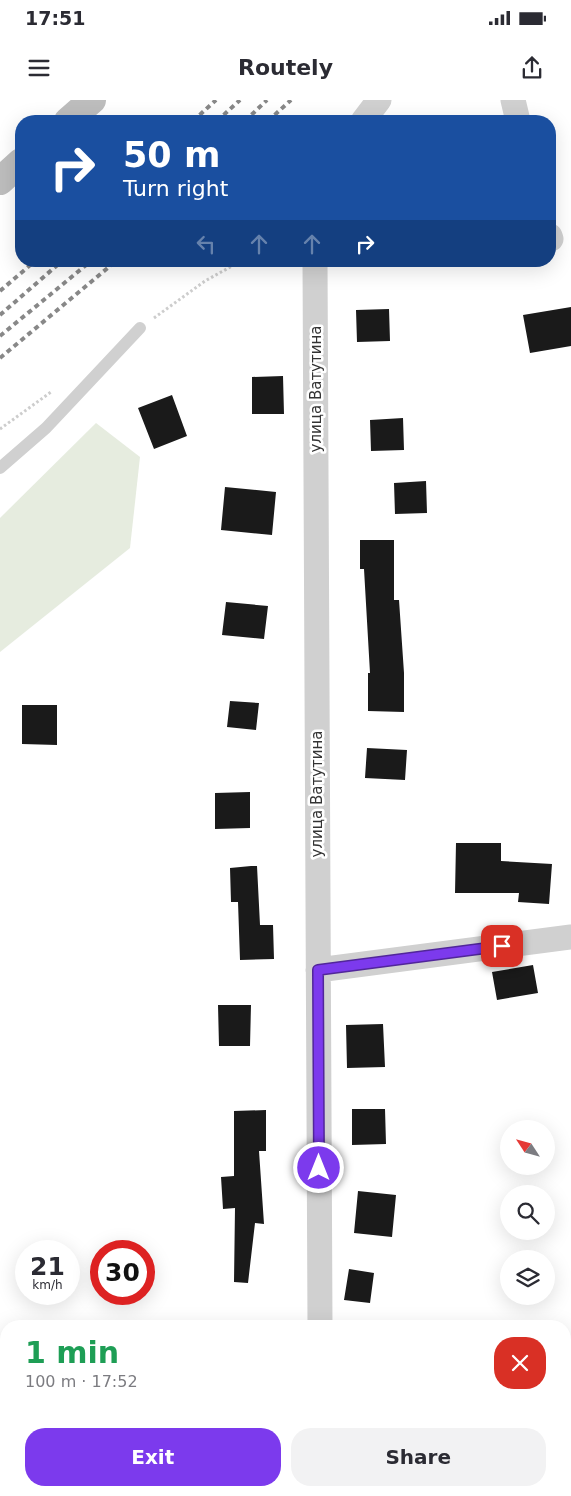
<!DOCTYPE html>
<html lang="en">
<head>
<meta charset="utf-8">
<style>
	body { margin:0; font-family:"DejaVu Sans",sans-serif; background:#f2f2f3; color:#2b2b33; height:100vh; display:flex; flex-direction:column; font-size:19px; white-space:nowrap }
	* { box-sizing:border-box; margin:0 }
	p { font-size:16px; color:#7c7c81 }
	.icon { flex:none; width:28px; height:28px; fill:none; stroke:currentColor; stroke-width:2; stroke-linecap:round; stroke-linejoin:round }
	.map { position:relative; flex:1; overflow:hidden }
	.panel { position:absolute; left:0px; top:1220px; width:571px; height:176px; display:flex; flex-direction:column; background:#fff; border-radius:20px 20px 0 0; box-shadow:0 5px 20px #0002 }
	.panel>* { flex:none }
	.top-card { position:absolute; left:15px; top:15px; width:541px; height:152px; border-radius:20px; box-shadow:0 5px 20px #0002; background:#1a4fa0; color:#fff; overflow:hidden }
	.needle { width:32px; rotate:306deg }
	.controls { position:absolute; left:500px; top:1020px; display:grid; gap:10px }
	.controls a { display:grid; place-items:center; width:55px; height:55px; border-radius:50%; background:#fff; box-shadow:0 5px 20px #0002; font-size:25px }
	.speed { position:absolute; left:15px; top:1140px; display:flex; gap:10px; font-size:25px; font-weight:700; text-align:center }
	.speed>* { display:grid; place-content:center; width:65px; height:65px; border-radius:50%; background:#fff; box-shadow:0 5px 20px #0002; line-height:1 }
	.speed small { font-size:12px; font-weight:400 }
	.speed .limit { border:8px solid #d22; background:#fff; color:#111 }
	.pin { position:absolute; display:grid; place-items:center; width:42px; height:42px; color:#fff; margin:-21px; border-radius:10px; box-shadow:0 2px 8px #0006 }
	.me { position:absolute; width:55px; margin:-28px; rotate:0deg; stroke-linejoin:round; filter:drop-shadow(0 0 4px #0008) }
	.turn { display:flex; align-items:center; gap:18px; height:105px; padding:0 25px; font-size:22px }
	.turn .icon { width:65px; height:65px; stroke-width:2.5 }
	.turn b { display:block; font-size:35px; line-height:42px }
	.lanes { display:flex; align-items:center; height:48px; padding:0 25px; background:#0003; justify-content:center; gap:25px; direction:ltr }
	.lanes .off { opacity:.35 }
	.round { display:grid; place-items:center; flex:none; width:52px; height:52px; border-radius:20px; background:#f2f2f3 }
	.summary { display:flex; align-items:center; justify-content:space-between; height:85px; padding:0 25px }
	h1 { font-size:30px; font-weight:700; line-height:38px; color:#1e9e55 }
	.cta { display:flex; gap:10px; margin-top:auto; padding:10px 25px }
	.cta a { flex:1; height:58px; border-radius:20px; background:#7c3aed; color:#fff; font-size:20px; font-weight:700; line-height:58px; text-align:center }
	.cta a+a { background:#f2f2f3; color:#2b2b33 }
	.status { display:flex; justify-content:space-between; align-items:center; height:35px; padding:0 25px; background:#fff; direction:ltr }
	.status svg { height:14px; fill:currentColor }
	header { display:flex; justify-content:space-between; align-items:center; height:65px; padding:0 25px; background:#fff; font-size:22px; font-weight:700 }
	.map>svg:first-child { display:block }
	.green { fill:#e6ecdf }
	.building { fill:#1a1a1a }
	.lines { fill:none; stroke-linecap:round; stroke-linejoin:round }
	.path { stroke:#cdcdcd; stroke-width:3; stroke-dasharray:2.5 2.5; stroke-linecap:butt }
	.lane { stroke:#d0d0d0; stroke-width:12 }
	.street { stroke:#d0d0d0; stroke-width:25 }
	.secondary { stroke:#bdbdbd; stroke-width:28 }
	.rail { stroke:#888; stroke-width:4; stroke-dasharray:5 4; stroke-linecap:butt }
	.route-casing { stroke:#51269a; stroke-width:12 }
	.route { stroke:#7c3aed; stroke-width:9 }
	.labels { text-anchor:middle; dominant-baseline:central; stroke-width:5; stroke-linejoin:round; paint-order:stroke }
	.street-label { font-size:15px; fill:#333; stroke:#fff }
</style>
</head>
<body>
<div class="status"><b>17:51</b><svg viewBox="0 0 49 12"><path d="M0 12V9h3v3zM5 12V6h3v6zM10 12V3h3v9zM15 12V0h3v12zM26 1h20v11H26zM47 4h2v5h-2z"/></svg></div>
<header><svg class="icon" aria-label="menu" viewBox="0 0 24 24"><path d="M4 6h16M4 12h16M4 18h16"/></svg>Routely<svg class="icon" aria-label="share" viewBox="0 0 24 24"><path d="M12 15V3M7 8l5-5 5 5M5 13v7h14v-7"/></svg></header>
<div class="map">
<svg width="571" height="1396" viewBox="0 0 571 1396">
	<rect width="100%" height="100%" fill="#fff"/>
	<path class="green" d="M96 323 140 357 130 448 0 552V418Z"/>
	<path class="building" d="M571 207V246L530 253 523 215Z
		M389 209 390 241 357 242 356 210Z
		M283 276 284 314H252V277Z
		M172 295 187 336 154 349 138 308Z
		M403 318 404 350 371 351 370 320Z
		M426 381 427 413 395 414 394 383Z
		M225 387 276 392 272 435 221 430Z
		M360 440H394V500H399L404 573V612L368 611V573H370L364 469H360Z
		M226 502 268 506 264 539 222 535Z
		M230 601 259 603 256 630 227 627Z
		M22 605H57V645L22 644Z
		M367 648 407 650 405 680 365 678Z
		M250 692V728L215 729V693Z
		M456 743H501V761L552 764 549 804 518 802 519 793H455Z
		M251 766H257L260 825H273L274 859 240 860 238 802H231L230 768Z
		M533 865 538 893 497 900 492 872Z
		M218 905H251L250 946H219Z
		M383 924 385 967 347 968 346 925Z
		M352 1009H385L386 1044 352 1045Z
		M266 1010V1051H259L264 1124 255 1123 248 1183 234 1182 235 1108 223 1109 221 1077 234 1076V1011Z
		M358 1091 396 1095 392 1137 354 1133Z
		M349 1169 374 1173 370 1203 344 1200Z"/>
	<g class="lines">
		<path class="path" d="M154 218 205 181 241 161
			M0 329 51 292"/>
		<path class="lane" d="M0 368 46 328 140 228"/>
		<path class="street" d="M513 0 518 21
			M363 21 379 0
			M550 136 551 139
			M315 161 320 1226
			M318 870 571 837
			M319 1396 320 1390"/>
		<path class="secondary" d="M68 21 92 0
			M0 81 21 62"/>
		<path class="rail" d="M193 21 216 0
			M217 21 240 0
			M245 21 267 0
			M268 21 291 0
			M0 191 35 161
			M0 215 62 161
			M0 236 91 161
			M0 258 116 161"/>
	</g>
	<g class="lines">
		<g class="route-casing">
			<path id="route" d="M319 1068 318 870 502 846"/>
		</g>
		<use href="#route" class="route"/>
	</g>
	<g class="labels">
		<g class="street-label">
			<text transform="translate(316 289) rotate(-90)">улица Ватутина</text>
			<text transform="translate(317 694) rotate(-90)">улица Ватутина</text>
		</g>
	</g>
</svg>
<div class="controls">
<a><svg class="needle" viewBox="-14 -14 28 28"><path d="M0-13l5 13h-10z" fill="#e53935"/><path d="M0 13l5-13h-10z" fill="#7c7c81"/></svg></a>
<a><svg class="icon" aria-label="search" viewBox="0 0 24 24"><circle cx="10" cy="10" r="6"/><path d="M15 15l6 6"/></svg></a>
<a><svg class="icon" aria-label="layers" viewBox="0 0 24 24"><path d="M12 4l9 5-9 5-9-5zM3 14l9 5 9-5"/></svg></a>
</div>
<div class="speed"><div>21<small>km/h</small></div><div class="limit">30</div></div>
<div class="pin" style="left:502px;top:846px;background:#d93025"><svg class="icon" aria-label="arrive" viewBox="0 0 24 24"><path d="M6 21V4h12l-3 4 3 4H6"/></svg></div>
<svg class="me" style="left:319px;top:1068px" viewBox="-20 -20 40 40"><circle r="17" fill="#7c3aed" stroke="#fff" stroke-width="3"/><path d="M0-11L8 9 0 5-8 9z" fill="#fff"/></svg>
<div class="top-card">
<div class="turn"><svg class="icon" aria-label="right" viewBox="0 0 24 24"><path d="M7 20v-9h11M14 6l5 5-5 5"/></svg><div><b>50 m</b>Turn right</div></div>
<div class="lanes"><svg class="icon off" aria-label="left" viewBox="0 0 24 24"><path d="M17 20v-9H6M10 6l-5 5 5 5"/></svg><svg class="icon off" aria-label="ahead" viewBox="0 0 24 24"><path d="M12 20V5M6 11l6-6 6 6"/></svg><svg class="icon off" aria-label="ahead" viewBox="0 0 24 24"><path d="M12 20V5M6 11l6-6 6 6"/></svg><svg class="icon" aria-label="right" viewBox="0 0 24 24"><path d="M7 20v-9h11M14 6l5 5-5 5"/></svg></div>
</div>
<section class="panel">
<div class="summary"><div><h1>1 min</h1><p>100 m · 17:52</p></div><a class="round" style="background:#d93025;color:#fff"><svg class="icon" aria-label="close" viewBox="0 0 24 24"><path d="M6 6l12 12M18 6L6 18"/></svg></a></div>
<div class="cta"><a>Exit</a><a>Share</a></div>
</section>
</div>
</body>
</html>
